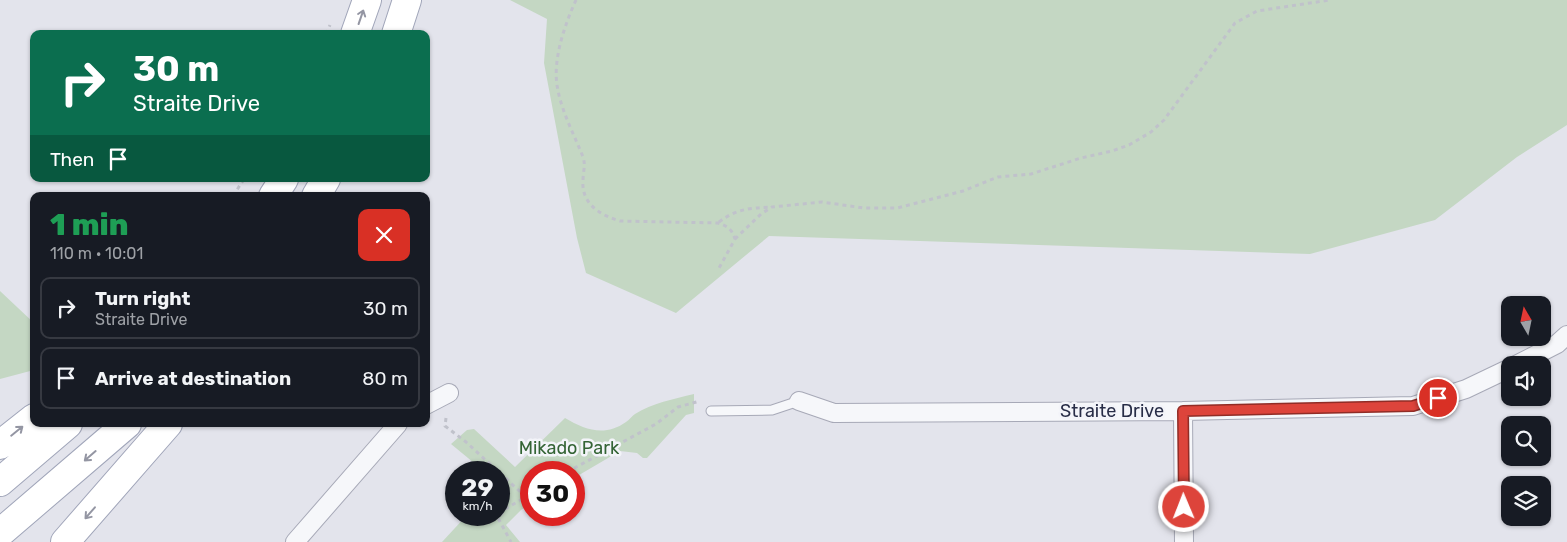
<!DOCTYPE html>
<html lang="en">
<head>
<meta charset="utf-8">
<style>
	body { margin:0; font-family:Rubik,sans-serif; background:#20242c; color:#f1f3f6; height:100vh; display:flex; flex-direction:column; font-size:19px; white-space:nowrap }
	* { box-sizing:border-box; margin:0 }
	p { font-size:16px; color:#9ea1a6 }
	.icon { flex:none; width:28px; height:28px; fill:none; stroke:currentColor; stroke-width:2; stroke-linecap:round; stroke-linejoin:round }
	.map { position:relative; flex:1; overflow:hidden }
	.panel { position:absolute; left:30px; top:192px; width:400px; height:235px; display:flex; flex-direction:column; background:#171b24; border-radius:10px; box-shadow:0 1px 4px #0004 }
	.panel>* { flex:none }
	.top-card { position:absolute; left:30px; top:30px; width:400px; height:152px; border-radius:10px; box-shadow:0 1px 4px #0004; background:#0b6e4f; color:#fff; overflow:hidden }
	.needle { width:32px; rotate:351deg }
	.controls { position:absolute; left:1501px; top:296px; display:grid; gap:10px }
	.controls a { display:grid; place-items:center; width:50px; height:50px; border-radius:10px; background:#171b24; box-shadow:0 1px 4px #0004; font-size:25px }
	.speed { position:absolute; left:445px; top:461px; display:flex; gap:10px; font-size:25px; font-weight:700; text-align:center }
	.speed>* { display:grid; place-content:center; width:65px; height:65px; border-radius:50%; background:#171b24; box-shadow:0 1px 4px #0004; line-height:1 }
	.speed small { font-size:12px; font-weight:400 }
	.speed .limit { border:8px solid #d22; background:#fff; color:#111 }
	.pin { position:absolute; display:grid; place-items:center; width:42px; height:42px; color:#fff; margin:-21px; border:2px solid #fff; border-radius:50%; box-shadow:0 1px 5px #0007 }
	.me { position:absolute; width:55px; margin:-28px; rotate:359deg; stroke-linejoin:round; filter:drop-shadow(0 0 4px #0008) }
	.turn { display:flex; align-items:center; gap:18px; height:105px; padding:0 20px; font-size:22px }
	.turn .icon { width:65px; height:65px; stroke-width:2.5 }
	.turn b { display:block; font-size:35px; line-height:42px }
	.then { display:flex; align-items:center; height:48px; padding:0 20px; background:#0003; gap:10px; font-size:19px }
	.round { display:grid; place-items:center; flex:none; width:52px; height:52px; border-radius:10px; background:#20242c }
	.summary { display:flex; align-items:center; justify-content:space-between; height:85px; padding:0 20px }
	h1 { font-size:30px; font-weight:800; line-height:38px; color:#1e9e55 }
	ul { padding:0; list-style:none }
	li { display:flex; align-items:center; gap:15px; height:62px; margin:0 10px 8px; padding:0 10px; border:2px solid #363941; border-radius:10px }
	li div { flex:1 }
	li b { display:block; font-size:19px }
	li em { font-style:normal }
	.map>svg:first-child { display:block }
	.green { fill:#c4d7c3 }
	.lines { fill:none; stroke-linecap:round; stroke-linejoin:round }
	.lane-casing { stroke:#a7a9b7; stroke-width:11 }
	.street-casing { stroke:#a7a9b7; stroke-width:20 }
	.primary-casing { stroke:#a0a5b9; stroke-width:30 }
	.path { stroke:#c0c2cb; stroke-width:3; stroke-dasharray:4 4; stroke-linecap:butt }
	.lane { stroke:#f6f7fa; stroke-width:9 }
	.street { stroke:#f6f7fa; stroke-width:18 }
	.primary { stroke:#fff; stroke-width:28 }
	.oneway { stroke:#9496a3 }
	.route-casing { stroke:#902c26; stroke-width:12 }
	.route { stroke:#dd443b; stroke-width:9 }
	.labels { text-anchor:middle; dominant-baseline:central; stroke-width:5; stroke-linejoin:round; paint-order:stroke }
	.street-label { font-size:18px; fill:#282d47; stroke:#f3f4f9 }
	.park-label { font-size:18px; fill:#346435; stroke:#f3f4f9 }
</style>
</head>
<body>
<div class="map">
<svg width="1567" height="542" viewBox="0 0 1567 542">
	<rect width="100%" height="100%" fill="#e3e4ec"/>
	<path class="green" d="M510 0H1567V125L1517 157 1435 220 1310 254 769 236 676 313 586 273 577 238 544 63 547 19Z
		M0 291 34 323V370L0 379Z
		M694 394V413L686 415 647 458H643L637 453 620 451 574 478V472H531V503L521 510 506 525 520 542H442L467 515H499V472H485L451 444 467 430 474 429 515 467 565 418C585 430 605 437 626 422 629 420 632 416 635 414 652 403 674 399 694 394Z"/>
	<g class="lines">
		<g class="lane-casing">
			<path id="lane" d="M711 411 772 410 799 401"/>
		</g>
		<g class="street-casing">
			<path id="street" d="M1516 365 1557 344 1567 335
				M799 401 834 413 1183 411 1413 406 1466 389 1510 368
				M426 405 449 393
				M1183 411 1184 542
				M295 542 398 424"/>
		</g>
		<g class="primary-casing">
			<path id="primary" d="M355 34 367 0
				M396 34 407 0
				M273 196 284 179
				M316 196 326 179
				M0 445 34 418
				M0 482 68 424
				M0 533 127 424
				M65 542 168 424"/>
		</g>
		<path class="path" d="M576 0C565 24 553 58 557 85 561 111 574 134 583 157 586 166 583 171 583 180 581 204 600 215 620 221L718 223C727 226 732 229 735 239L718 270
			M326 34 330 25
			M233 196 244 179
			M719 222C736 209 750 208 771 207
			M735 239 761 214 772 207 822 202 864 208H897L963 191 998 177 1031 174 1081 158 1112 151 1129 145 1151 132 1164 120 1235 23 1257 11 1330 0
			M446 418 445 426 466 442 526 497 505 509 498 518 511 542
			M567 472 656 424 678 407 700 401
			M526 497 531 494"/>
		<use href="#lane" class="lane"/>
		<use href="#street" class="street"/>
		<use href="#primary" class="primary"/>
	</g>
	<defs><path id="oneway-shaft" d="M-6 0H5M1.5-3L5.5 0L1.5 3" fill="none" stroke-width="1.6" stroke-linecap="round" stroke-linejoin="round" transform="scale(1.25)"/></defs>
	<g class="oneway">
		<use href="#oneway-shaft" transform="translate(361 17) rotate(-71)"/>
		<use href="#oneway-shaft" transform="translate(17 431) rotate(-39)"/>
		<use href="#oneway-shaft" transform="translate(90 456) rotate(139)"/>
		<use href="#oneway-shaft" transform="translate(90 513) rotate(131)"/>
	</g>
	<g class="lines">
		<g class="route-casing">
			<path id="route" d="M1184 507 1183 411 1413 406 1438 398"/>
		</g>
		<use href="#route" class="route"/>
	</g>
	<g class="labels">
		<g class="street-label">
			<text x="1112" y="411">Straite Drive</text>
		</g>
		<g class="park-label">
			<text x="569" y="448">Mikado Park</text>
		</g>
	</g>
</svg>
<div class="controls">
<a><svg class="needle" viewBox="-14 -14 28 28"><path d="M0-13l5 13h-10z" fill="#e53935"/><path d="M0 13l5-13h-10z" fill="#9ea1a6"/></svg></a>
<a><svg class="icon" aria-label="sound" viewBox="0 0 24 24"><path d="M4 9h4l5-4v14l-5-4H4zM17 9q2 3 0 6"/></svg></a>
<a><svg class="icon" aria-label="search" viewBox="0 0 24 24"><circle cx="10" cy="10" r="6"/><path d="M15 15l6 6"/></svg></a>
<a><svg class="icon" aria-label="layers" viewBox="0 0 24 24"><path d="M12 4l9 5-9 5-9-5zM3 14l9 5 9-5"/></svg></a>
</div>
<div class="speed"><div>29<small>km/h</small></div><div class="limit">30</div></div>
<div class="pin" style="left:1438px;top:398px;background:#d93025"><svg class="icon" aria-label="arrive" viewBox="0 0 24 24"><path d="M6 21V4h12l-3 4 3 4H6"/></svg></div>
<svg class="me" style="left:1184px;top:507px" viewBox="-20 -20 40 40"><circle r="17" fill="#dd443b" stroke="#fff" stroke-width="3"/><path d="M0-11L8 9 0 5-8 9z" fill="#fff"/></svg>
<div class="top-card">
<div class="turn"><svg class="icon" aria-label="right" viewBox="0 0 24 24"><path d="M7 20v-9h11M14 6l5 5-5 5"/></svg><div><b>30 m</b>Straite Drive</div></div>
<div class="then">Then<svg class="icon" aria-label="arrive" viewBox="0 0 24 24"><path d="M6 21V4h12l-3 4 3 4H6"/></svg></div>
</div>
<section class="panel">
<div class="summary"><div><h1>1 min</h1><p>110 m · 10:01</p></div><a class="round" style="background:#d93025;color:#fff"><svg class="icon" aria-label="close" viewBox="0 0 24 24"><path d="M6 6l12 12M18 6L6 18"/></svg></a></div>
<ul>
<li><svg class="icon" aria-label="right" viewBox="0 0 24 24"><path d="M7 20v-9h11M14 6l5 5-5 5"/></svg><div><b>Turn right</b><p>Straite Drive</p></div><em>30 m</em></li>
<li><svg class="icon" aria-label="arrive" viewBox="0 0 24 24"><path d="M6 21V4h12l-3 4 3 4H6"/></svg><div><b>Arrive at destination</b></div><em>80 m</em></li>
</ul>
</section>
</div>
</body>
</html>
